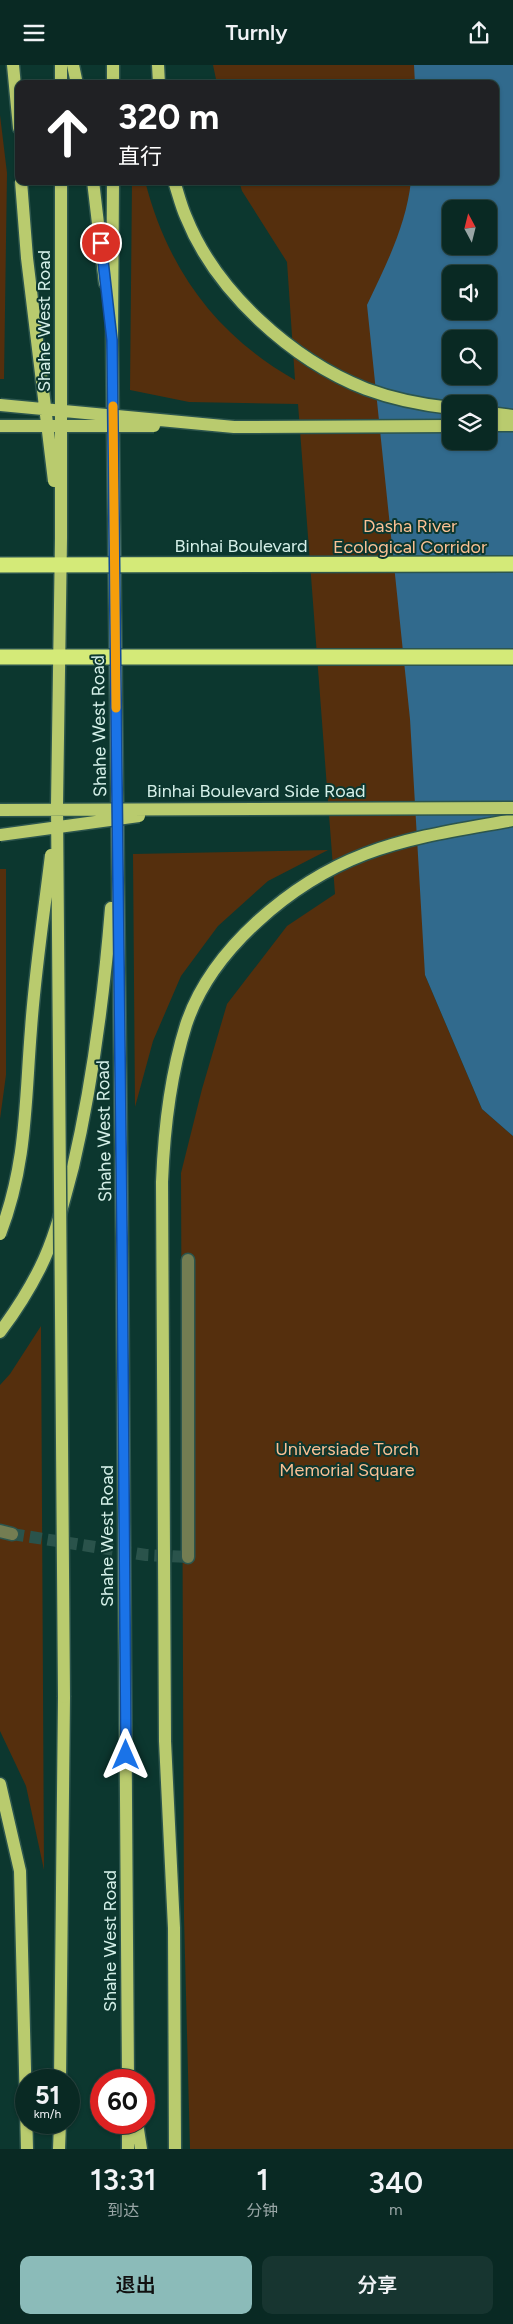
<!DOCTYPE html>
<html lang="zh">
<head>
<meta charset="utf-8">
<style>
	body { margin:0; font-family:Figtree,"Noto Sans SC",sans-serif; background:#173530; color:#f1f3f6; height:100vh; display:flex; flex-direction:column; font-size:19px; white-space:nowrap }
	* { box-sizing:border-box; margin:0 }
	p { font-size:16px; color:#99a6a6 }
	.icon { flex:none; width:28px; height:28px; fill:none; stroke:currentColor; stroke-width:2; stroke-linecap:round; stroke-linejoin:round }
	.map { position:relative; height:2084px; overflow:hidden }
	.side { display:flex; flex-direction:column; background:#092923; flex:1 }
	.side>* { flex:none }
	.banner { position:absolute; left:15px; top:15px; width:484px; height:105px; border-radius:10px; box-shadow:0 1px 4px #0004,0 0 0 1px #294541; background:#202124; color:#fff; overflow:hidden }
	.needle { width:32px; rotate:353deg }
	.fabs { position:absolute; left:442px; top:135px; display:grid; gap:10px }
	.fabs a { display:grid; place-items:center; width:55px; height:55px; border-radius:10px; background:#092923; box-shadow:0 1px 4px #0004,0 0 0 1px #294541; font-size:25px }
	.speed { position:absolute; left:15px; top:2004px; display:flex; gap:10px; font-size:25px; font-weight:700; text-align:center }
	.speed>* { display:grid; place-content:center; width:65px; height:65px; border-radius:50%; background:#092923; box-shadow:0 1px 4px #0004,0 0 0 1px #294541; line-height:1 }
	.speed small { font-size:12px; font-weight:400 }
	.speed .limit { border:8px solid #d22; background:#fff; color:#111 }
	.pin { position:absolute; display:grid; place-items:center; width:42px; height:42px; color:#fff; margin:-21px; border:2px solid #fff; border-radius:50%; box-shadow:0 1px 5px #0007 }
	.me { position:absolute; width:55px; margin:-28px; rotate:0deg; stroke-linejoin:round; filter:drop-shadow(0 0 4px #0008) }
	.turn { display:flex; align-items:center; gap:18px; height:105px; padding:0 20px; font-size:22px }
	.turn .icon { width:65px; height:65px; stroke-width:2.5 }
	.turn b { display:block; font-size:35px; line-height:42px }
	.eta { display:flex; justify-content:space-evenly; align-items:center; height:85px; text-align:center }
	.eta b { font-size:30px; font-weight:600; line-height:35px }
	.cta { display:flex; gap:10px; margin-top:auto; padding:10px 20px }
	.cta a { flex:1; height:58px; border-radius:10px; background:#8bbbb9; color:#111; font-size:20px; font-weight:600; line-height:58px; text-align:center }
	.cta a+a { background:#173530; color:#f1f3f6 }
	header { display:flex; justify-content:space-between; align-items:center; height:65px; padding:0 20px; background:#092923; font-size:22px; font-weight:600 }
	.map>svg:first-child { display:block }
	.green { fill:#552f0d; fill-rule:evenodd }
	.water { fill:#316a8d; fill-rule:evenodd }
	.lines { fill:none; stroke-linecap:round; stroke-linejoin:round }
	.minor-tunnel { stroke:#2a534b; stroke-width:12; stroke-dasharray:12 6; stroke-linecap:butt }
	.minor-casing { stroke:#2c554d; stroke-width:15 }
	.major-casing { stroke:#2c554d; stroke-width:15 }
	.minor { stroke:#747d52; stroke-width:12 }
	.major { stroke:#b9cb6e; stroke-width:12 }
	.major-bridge-casing { stroke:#2c554d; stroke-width:15; stroke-linecap:butt }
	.highway-bridge-casing { stroke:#2c554d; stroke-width:18; stroke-linecap:butt }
	.major-bridge { stroke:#b9cb6e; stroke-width:12 }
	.highway-bridge { stroke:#d4ea78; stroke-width:15 }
	.route-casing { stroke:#114b97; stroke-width:12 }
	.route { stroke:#1a73e8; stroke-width:9 }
	.slow { stroke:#f59e0b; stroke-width:9 }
	.labels { text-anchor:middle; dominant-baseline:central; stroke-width:4; stroke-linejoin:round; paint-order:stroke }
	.street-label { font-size:18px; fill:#d5f0e9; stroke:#0c372f }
	.park-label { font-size:18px; fill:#fbc094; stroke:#0c372f }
</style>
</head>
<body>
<header><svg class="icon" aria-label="menu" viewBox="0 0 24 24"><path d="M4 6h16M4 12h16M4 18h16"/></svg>Turnly<svg class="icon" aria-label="share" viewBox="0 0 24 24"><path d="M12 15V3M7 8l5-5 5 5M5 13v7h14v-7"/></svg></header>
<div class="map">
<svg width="513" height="2084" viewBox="0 0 513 2084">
	<rect width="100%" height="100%" fill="#0c372f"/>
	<path class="green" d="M213 0H513V806L425 910 482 1044 513 1071V2084H190L184 1853 181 1108 202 1024 227 939 287 861 335 829 298 339 189 337 130 325 132 116H145C168 205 216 270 295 315L287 197 242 126 239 116H495V19H217ZM451 144H489V181H451ZM451 209H489V246H451ZM451 274H489V311H451ZM451 339H489V376H451Z
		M0 50 7 108 4 314H0Z
		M328 785 268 816 218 861 181 911 153 976 135 1042 133 789Z
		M0 804H6V1010L0 1054Z
		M41 1261 44 1805 26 1721 0 1666V1320L10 1309Z"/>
	<path class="water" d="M414 0H513V1071L482 1044 425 910 410 654 367 240C386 200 406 161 411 116H495V19H415ZM451 144H489V181H451ZM451 209H489V246H451ZM451 274H489V311H451ZM451 339H489V376H451Z"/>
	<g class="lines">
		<path class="minor-tunnel" d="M12 1469 146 1490 188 1492"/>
		<g class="minor-casing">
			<path id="minor" d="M188 1195V1492
				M0 1466 12 1469"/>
		</g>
		<g class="major-casing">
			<path id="major" d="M13 0 19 63
				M73 0 77 19
				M158 0 159 19
				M61 19V0
				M113 19V0
				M93 116 105 218
				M113 116 112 275 122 1173 128 2015
				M174 116C178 128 181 141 186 152 216 227 292 295 366 324 393 334 423 340 451 343
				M489 348 513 351
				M489 360H513
				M234 362 451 361
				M0 1267C15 1247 29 1225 40 1203 56 1171 64 1135 73 1102 93 1016 104 930 111 843
				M0 1719 20 1806 27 2084
				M60 2015 64 1632
				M137 2058 141 2084
				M59 2084 60 2058
				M128 2084V2058
				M175 2084 174 1863 165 1676 162 1117C164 1064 170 1011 186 960 211 884 292 817 365 789 412 771 464 764 513 755"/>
		</g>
		<use href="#minor" class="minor"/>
		<use href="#major" class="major"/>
		<g class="major-bridge-casing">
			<path id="major-bridge" d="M21 116 27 193 54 416
				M61 116V473L57 740 64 1632
				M0 340 234 362
				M0 361H154
				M0 745 513 743
				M0 770 139 751
				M0 1169C27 1099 25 1037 31 964 35 906 44 848 51 790"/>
		</g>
		<g class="highway-bridge-casing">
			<path id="highway-bridge" d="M0 500 513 499
				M0 592H513"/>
		</g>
		<use href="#major-bridge" class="major-bridge"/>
		<use href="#highway-bridge" class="highway-bridge"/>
	</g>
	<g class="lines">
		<g class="route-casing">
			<path id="route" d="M101 178 112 275 122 1173 126 1690"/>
		</g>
		<use href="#route" class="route"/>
		<path class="slow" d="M113 341 116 643"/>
	</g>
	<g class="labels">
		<g class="street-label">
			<text transform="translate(44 256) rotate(-90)">Shahe West Road</text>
			<text x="241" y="481">Binhai Boulevard</text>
			<text transform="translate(99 661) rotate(-91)">Shahe West Road</text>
			<text x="256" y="726">Binhai Boulevard Side Road</text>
			<text transform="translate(104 1066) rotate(-91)">Shahe West Road</text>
			<text transform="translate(107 1471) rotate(-90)">Shahe West Road</text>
			<text transform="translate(110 1876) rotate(-90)">Shahe West Road</text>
		</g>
		<g class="park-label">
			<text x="410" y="461">Dasha River<tspan x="410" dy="21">Ecological Corridor</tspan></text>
			<text x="347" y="1384">Universiade Torch<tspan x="347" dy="21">Memorial Square</tspan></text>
		</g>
	</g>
</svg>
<div class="fabs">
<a><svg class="needle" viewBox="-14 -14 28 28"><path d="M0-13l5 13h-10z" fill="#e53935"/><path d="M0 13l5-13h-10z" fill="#99a6a6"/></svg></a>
<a><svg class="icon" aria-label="sound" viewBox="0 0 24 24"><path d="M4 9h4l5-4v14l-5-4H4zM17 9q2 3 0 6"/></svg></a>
<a><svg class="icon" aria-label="search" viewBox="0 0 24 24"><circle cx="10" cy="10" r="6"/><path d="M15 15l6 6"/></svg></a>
<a><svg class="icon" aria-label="layers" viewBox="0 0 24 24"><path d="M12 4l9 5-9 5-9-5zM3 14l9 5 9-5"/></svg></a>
</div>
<div class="speed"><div>51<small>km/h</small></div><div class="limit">60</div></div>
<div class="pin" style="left:101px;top:178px;background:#d93025"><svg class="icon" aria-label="arrive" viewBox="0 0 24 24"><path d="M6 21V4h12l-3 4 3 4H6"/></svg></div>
<svg class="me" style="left:126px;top:1690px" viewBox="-20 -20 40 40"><path d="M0-17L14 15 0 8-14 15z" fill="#1a73e8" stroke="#fff" stroke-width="4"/></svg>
<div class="banner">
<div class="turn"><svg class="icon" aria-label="ahead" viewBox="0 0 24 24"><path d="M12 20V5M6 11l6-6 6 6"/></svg><div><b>320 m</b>直行</div></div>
</div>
</div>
<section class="side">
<div class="eta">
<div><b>13:31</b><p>到达</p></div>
<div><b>1</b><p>分钟</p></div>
<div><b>340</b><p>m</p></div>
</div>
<div class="cta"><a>退出</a><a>分享</a></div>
</section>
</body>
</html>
